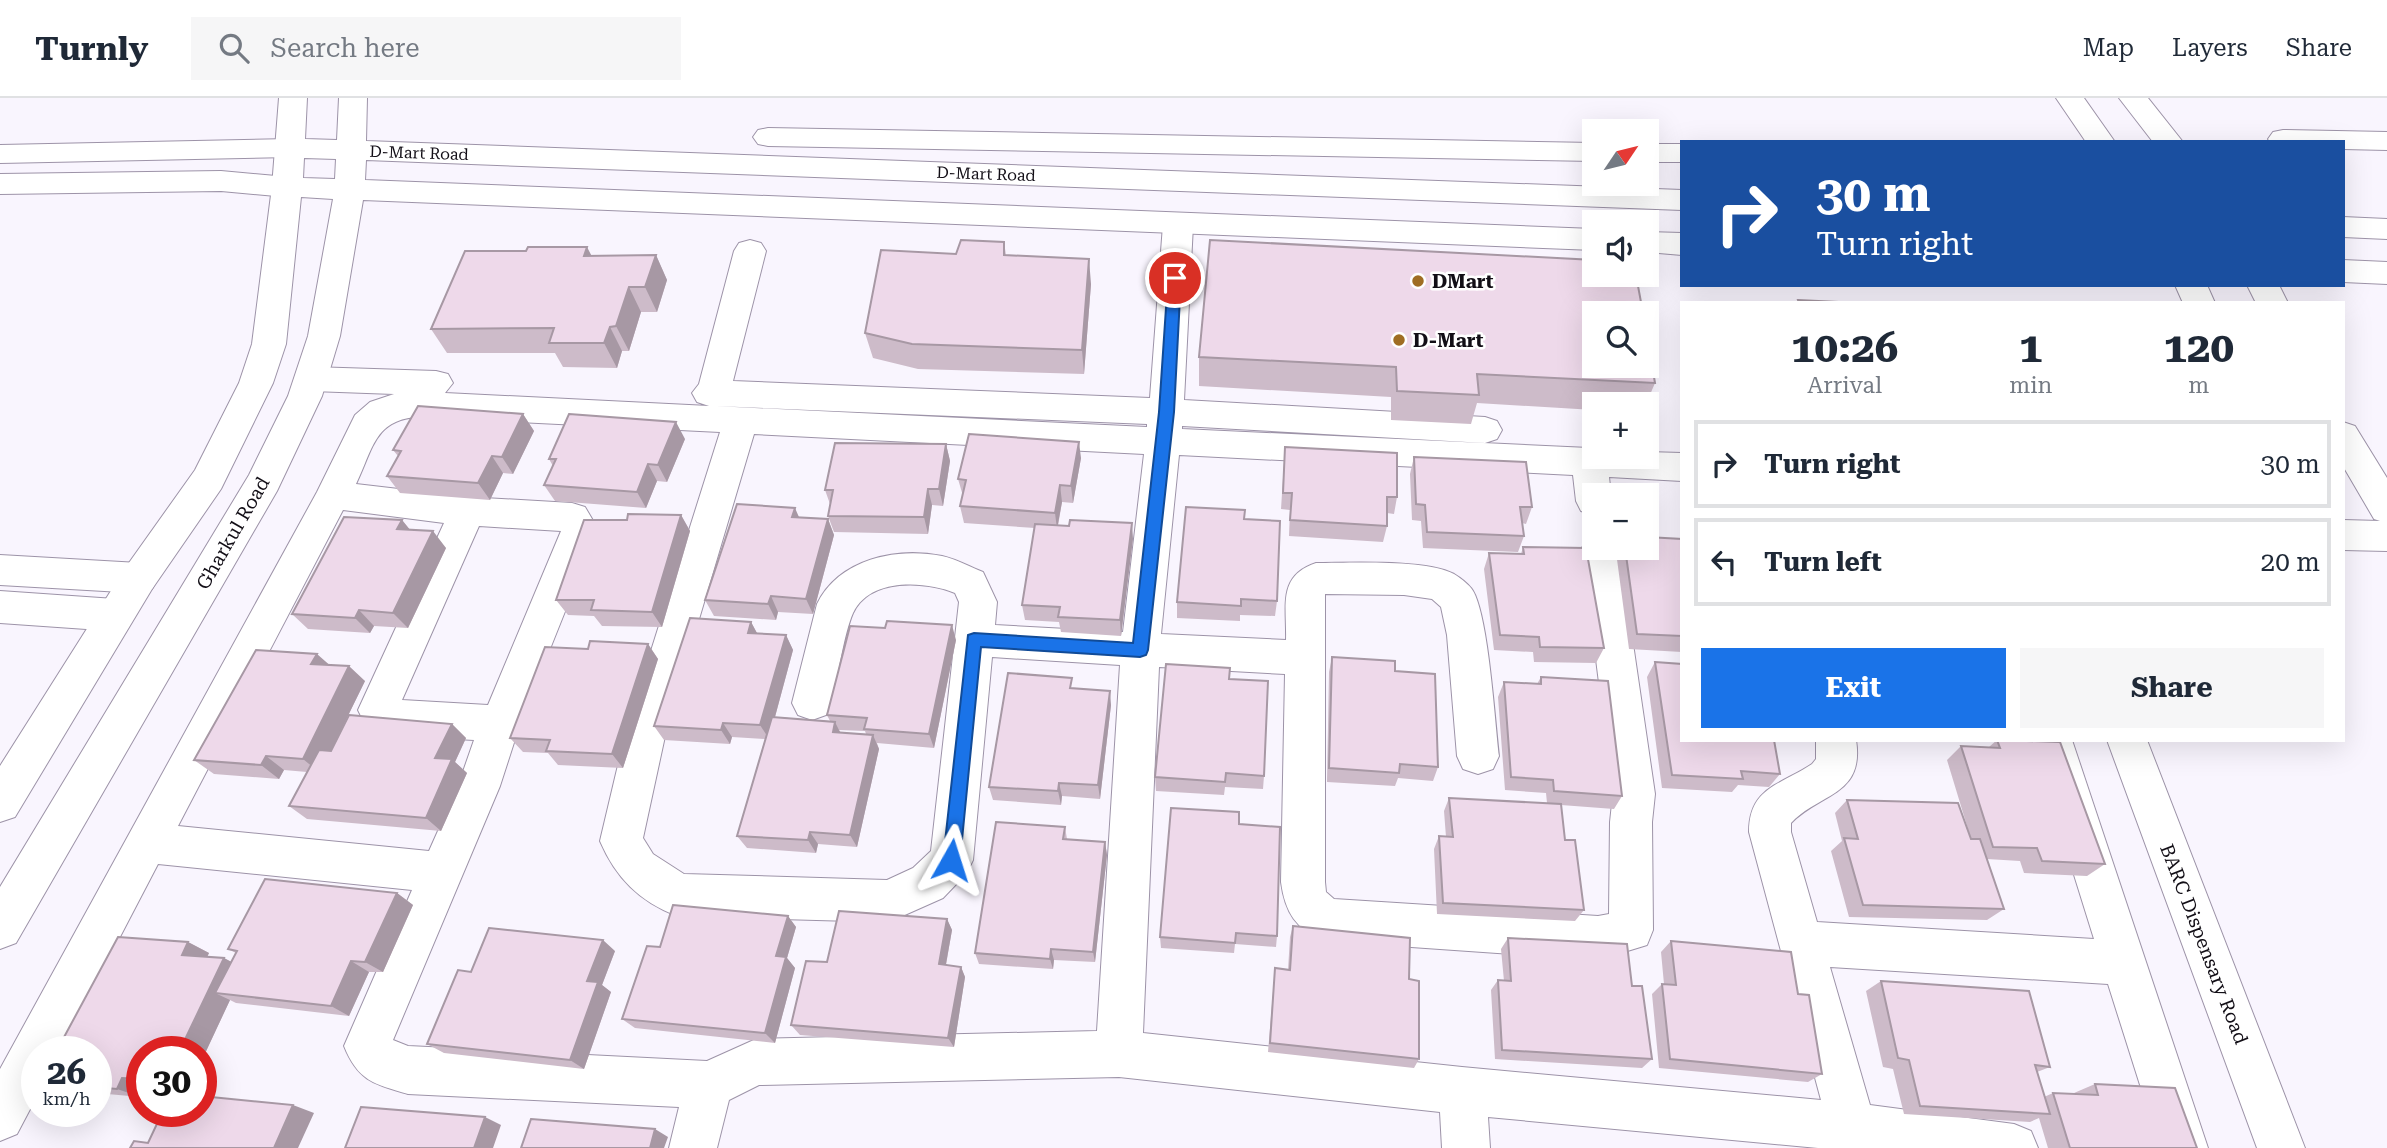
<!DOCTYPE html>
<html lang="en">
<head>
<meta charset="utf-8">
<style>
	body { margin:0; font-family:"Roboto Serif",serif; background:#f6f6f7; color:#1f2937; height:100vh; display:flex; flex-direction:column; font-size:26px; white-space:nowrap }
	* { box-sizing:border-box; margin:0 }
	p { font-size:23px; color:#747a83 }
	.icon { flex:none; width:38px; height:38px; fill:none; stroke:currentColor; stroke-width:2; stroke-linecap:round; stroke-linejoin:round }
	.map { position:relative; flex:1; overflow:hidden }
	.sheet { position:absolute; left:1680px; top:203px; width:665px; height:441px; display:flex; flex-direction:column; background:#fff; border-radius:0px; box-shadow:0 7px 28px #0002 }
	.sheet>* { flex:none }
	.guide { position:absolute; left:1680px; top:42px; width:665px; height:147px; border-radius:0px; box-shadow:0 7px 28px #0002; background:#1a4fa0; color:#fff; overflow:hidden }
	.needle { width:46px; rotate:55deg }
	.fabs { position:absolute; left:1582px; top:21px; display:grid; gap:14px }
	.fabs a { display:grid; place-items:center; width:77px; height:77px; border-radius:0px; background:#fff; box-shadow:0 7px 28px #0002; font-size:35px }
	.speed { position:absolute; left:21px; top:938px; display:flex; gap:14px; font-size:35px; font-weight:700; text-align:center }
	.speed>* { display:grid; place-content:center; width:91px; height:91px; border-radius:50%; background:#fff; box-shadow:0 7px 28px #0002; line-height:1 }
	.speed small { font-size:18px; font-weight:400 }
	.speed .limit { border:10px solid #d22; background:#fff; color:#111 }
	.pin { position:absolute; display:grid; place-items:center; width:60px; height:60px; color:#fff; margin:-30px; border:4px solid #fff; border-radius:50%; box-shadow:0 2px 7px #0007 }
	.me { position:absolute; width:77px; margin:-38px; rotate:6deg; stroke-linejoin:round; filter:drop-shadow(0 0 5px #0008) }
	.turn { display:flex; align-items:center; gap:24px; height:147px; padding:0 21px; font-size:32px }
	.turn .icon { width:91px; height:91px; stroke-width:2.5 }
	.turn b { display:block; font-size:49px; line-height:60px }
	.eta { display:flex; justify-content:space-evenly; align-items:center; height:119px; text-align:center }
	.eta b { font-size:42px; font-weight:700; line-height:49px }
	.action { display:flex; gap:14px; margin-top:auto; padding:14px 21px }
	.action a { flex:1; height:80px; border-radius:0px; background:#1a73e8; color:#fff; font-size:28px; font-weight:700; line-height:80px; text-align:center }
	.action a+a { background:#f6f6f7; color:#1f2937 }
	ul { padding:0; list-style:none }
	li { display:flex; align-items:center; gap:21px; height:88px; margin:0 14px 10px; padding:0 7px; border:4px solid #e0e1e3; border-radius:0px }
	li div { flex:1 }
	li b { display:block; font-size:26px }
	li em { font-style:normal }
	header { display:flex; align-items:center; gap:42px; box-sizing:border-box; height:98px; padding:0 35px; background:#fff; border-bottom:2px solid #e0e1e3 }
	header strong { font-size:33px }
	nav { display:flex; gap:38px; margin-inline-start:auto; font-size:24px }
	.search { width:490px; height:63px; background:#f6f6f7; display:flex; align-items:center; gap:18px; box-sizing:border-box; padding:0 24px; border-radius:0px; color:#747a83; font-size:26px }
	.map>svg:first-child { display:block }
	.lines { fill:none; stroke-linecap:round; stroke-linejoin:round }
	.minor-casing { stroke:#9d93a8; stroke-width:2 }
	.major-casing { stroke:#9d93a8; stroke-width:2 }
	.minor { fill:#fff; fill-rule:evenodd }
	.major { fill:#fff; fill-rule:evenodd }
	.wall { fill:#cdbbc9; fill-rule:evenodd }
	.shaded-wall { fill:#a798a4 }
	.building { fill:#eed9ea; stroke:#a798a4; stroke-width:2 }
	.route { fill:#1a73e8; stroke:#114b97; stroke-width:2 }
	.poi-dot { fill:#9f6d23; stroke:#fff; stroke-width:2.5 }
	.labels { text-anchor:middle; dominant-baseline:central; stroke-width:5; stroke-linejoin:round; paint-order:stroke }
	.far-street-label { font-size:16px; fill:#120e16; stroke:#fff }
	.poi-label { font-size:19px; font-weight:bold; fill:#120e16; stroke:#fff; text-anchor:start }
	.street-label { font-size:19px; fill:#120e16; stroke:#fff }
</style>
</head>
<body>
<header>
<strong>Turnly</strong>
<div class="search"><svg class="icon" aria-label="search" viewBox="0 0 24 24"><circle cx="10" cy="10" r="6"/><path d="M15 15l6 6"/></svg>Search here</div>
<nav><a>Map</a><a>Layers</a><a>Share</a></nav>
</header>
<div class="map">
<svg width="2387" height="1050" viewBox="0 0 2387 1050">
	<rect width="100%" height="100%" fill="#f9f5fe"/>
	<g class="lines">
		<g class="minor-casing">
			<path id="minor" d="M2056 0H2084L2115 44H2086Z
				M2119 0H2148L2183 44H2153Z
				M768 30 1594 45V63L768 48 758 46 753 39 758 32Z
				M2283 32 2387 34V52L2343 51V44H2270L2268 41 2273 34Z
				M290 41 300 43 305 50 300 57 290 59 0 65V47Z
				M1647 46H1682V64H1647Z
				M221 73 287 79 298 82 302 89 298 96 287 99 221 93 0 96V76Z
				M1178 117 1189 120 1193 127 1184 302 1485 319 1497 323 1502 332 1497 341 1485 345 1182 328V331L1589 350 1594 351V359H1647V354L1682 355V383L1609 379 1611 397H1594V417L1581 413 1576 403 1573 377 1179 357 1161 536 1286 542C1287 508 1277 478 1316 465 1350 465 1426 461 1454 476 1459 479 1467 485 1471 490 1488 510 1495 626 1499 658L1493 671 1478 676 1463 671 1457 658 1447 537 1441 509 1432 501 1404 497 1325 496V784L1326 794 1334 801 1598 818 1609 816 1610 724 1613 696 1582 450 1588 439 1594 437V450H1619L1655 696 1652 724 1653 832 1647 847 1598 862 1325 843C1296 832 1285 814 1281 784L1285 576 1159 569 1143 935 1462 969 1821 1002 1749 734C1749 689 1781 687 1812 666L1816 661V642H1856C1865 698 1819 695 1791 725V734L1817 824 2094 841 2032 642H2072L2208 1050H2160L2108 886 1830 869 1870 1007 2014 1026 2031 1033 2038 1050H1818L1488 1019 1490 1050H1442L1440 1014 1119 979 759 987 729 1002 717 1050H669L679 1009 408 996C374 986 358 983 344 948L412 792 158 766 60 954H37V998L17 1036 0 1043V971L317 394 355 317 370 304 394 296 312 293 300 290 295 281 300 272 312 269 436 273 448 276 453 285 445 295 709 308 697 304 692 295 699 286 734 153 739 145 750 142 761 145 766 153 733 283 1150 300 1163 127 1167 120ZM715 308 1147 326V329ZM416 319 720 334 627 629 600 743C616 780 639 803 677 818L889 824 943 800 966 776 973 762 992 559 1120 567 1097 933 756 941 707 963 408 948 393 942 500 688 520 626 598 431 585 409 572 405 467 399 356 386C373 351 374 323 416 319ZM754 336 1144 356 1123 534 995 527 997 504 983 474C970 469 956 461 942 458 896 449 839 461 817 506L792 605 798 617 812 622 826 617 832 605C837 582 844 535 853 515 870 479 926 483 955 495L959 504 931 753 913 770 887 782 684 776 653 756 643 740 667 629ZM343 412 444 425 358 612 364 624 387 637 474 642 458 688 429 753 178 728ZM479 428 561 433 488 607 402 602Z
				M2175 187H2207L2215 205H2183Z
				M2247 187H2279L2288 205H2256Z
				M2343 324 2355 328 2387 380V453L2343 452V422L2380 423 2374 421 2343 368Z
				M0 457 139 465 152 469 158 480 152 491 139 495 0 487Z
				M0 493 115 501 129 506 134 517 129 528 115 533 0 525Z
				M2107 642H2147L2305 1050H2257Z"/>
		</g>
		<g class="major-casing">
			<path id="major" d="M279 0H307L305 41 337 42 339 0H367L366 43 1682 92V112L366 62 365 82 1594 131V152L363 102 340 238 322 298 277 393 16 845 0 851V789L249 377 288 298 308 238 333 101 301 99 286 246 273 285 221 391 152 491 15 719 0 724V668L126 469 195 372 239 285 252 246 272 89ZM304 60 336 61 335 81 303 80Z
				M2343 119 2387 121V141L2343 139Z
				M1647 134 1682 135V157L1647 154Z
				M2343 162 2387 164V186L2343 184Z"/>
		</g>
		<use href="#minor" class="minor"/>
		<use href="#major" class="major"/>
	</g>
	<path class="wall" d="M1210 142 1655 285 1646 306H1594V312L1477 305 1471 326 1391 322V299L1199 288V259Z
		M1004 144 1006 157 1091 186 1084 276 918 271 873 260 865 235 956 156Z
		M656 157 667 182 657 214H641L629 253H622L617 270 563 269 555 255H447L431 231 592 158Z
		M523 316 534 333 513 376 503 375 490 402 400 395 387 378 398 358 393 352Z
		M685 341 667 384 657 383 646 410 555 403 544 387 553 368 549 361Z
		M946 346 950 363 943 408 932 407 928 436 834 434 828 418 830 406 825 392Z
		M1285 349 1397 399 1394 416 1387 415V428L1383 444 1289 438 1290 412 1281 411Z
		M1414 359 1532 409 1526 426 1522 425 1524 438 1518 454 1423 450 1421 423 1412 422 1410 376Z
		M1081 360 1073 405 1062 404 1058 428 1133 441 1121 538 1061 534 1059 524 1025 522 1022 507 1035 430 964 425 960 408 963 398 958 381Z
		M681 417 690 433 662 529 602 528 594 518 568 517 556 502 627 422Z
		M799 419 828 421 834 437 813 516 778 514 776 522 714 518 705 502Z
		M1244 421 1277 503 1275 518 1240 517V523L1177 520V504Z
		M402 422 410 432 446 450 408 530 374 528 370 535 308 531 292 516Z
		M1682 441V554L1629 551 1616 454 1618 450H1647Z
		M1523 449 1604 550 1596 565 1534 564 1533 554 1494 552 1484 471 1489 455 1521 456Z
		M751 524 757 535 786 537 793 552 775 619 830 623 827 617 956 542 934 650 877 645 879 651 857 749 818 746 816 755 747 750 737 738 765 641 732 639 730 646 664 642 654 628ZM839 632 865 633 866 636 841 635Z
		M648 546 658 561 623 670 558 667 548 655 523 654 510 640Z
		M1332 559 1395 573 1438 669 1433 683 1398 680 1395 688 1327 684 1329 574Z
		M1655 564 1780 676 1769 689 1738 687 1732 694 1662 690 1647 579Z
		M330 567 365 583 338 638 452 626 466 640 455 664 467 675 441 733 307 721 289 708 307 674 284 672 279 681 214 676 194 662Z
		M1541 579 1622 698 1614 711 1561 707 1565 742 1584 812 1575 823 1437 816 1434 751 1439 738 1446 739 1444 713 1449 700 1547 705 1546 695 1505 692 1498 599 1504 584 1537 586Z
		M1229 581 1264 678 1263 691 1225 689 1224 697 1156 693 1155 679Z
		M1073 590 1111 607 1100 701 1062 698 1061 707 993 702 989 689Z
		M1997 642 2060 644 2105 766 2087 778 2024 775 2020 763 1987 761 2004 811 1987 822 1849 819 1831 753 1842 743 1835 715 1847 702 1971 741 1947 662 1961 648 1989 649Z
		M1239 726 1277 838 1276 849 1235 846 1234 855 1161 850 1160 839Z
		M1065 729 1067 741 1105 744 1107 757 1095 864 1054 862 1053 871 979 866 975 855Z
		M397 795 413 807 383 874H369L349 918 236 905 230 902 201 964V954H142L141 999 96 995V954L188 844 209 855 207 859 224 860 231 864 236 855 228 851Z
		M788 818 796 829 787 860 795 870 775 945 635 930 622 921 660 849Z
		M947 821 952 832 946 867 961 869 965 879 954 949 800 937 791 927 827 864Z
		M1293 828 1409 881 1419 961 1414 970 1268 954 1275 870 1288 872 1290 839Z
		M1508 840 1632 888 1652 961 1642 970 1495 961 1491 892 1498 882 1504 883 1501 851Z
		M1671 843 1798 896 1822 976 1808 984 1659 970 1652 896 1662 886H1664L1661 854Z
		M615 853 602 887 611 894 584 971 444 955 427 946 471 874Z
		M1881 883 2050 969 2037 974 2044 999 2053 995 2075 996 2074 995 2095 986 2197 1050H2048L2039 1020 2030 1024 1904 1016 1893 971 1883 969 1866 893Z"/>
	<path class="shaded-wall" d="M587 149 600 174 584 158Z
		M656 157 667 182 657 214 645 189Z
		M1089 161 1091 186 1084 276 1082 252Z
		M629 189 641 214 629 253 616 228Z
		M610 229 622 253 617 270 604 245Z
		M523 316 534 333 513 376 502 359Z
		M676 324 685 341 667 384 658 367Z
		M1079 344 1081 360 1073 405 1071 388Z
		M946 346 950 363 943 408 939 391Z
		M492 358 503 375 490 402 478 385Z
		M648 366 657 383 646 410 637 394Z
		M1060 387 1062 404 1057 431 1055 415Z
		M928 391 932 407 928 436 924 419Z
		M795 410 802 426 792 419Z
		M681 417 690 433 662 529 652 514Z
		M828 421 834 437 813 516 806 501Z
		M402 422 415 438 397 431Z
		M1132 425 1133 441 1121 538 1120 522Z
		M433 433 446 450 408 530 393 515Z
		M771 498 778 514 776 522 768 506Z
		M359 512 374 528 370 535 355 520Z
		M751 524 759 539 748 535Z
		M952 527 956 542 934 650 929 636Z
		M786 537 793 552 769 641 760 627Z
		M648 546 658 561 623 670 612 656Z
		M317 556 333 570 311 566Z
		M349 568 365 583 320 675 303 661Z
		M1110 593 1111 607 1100 701 1098 687Z
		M835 624 842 638 833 634Z
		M723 625 732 639 730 646 721 632Z
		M452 626 466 640 455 664 467 675 441 733 426 720 435 660Z
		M873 637 879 651 857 749 850 737Z
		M266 658 284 672 279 681 261 667Z
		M1059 685 1062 698 1061 707 1058 693Z
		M810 734 818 746 816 755 808 742Z
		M1105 744 1107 757 1095 864 1093 854Z
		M397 795 413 807 383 874 365 864Z
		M788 818 796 829 787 860 795 870 775 945 765 935 776 858Z
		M947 821 952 832 944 877 939 866Z
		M603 842 615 853 602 887 611 894 584 971 570 962 587 883Z
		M188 844 209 855 203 867 182 857Z
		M1051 851 1054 862 1053 871 1050 861Z
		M224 860 245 871 215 895 230 902 201 964V954H179Z
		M351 863 369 874 349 918 331 908Z
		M961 869 965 879 954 949 948 940Z
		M122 980 142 987 141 999 117 991Z
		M293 1007 314 1015 298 1050H274Z
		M485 1019 501 1027 493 1050H474Z
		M655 1031 668 1039 664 1050H650Z"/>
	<path class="building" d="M961 142 1004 144V157L1089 161 1082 252 912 246 865 235 881 152 956 156Z
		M1210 142 1594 162V177H1636L1643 215H1594V268H1647V237L1655 285 1477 276 1479 297 1397 293 1396 269 1199 259Z
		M528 149H587L584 158 656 157 645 189H629L616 228 610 229 604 245H549L554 230 431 231 465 153H526Z
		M1798 202 1859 205H1799Z
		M418 308 523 316 502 359 492 358 478 385 387 378 401 353 393 352Z
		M569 316 676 324 658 367 648 366 637 394 544 387 556 361H549Z
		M969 336 1079 344 1071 388 1060 387 1055 415 960 408 966 382 958 381Z
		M835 345 946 346 939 391H928L924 419 828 418 833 392H825Z
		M1285 349 1397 355V399H1387V428L1290 422 1292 395H1283Z
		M1414 359 1526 364 1532 409H1520L1524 438 1427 434 1425 407 1416 406Z
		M737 406 795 410 792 419 828 421 806 501 771 498 768 506 705 502Z
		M1186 409 1245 412 1244 421 1280 423 1277 503 1241 501V508L1177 504Z
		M628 416 681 417 652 514 591 512 594 502H556L584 422H627Z
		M344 419 402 422 397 431 433 433 393 515 359 512 355 520 292 516Z
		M1070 422 1132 425 1120 522 1058 519 1060 509 1022 507 1035 426 1069 428Z
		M1647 439 1682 441V538L1637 536 1625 450H1647Z
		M1523 449 1586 450 1604 550 1540 549 1539 539 1500 537 1489 455 1524 456Z
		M690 520 751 524 748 535 786 537 760 627 723 625 721 632 654 628Z
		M887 523 952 527 929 636 864 631 867 620 827 617 850 528 885 530Z
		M590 543 648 546 612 656 546 653 550 642 510 640 545 549 588 551Z
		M256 552 317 556 311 566 349 568 303 661 266 658 261 667 194 662Z
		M1332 559 1395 563V573L1435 576 1438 669 1400 666 1399 675 1329 670Z
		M1655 564 1682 566V642H1774L1780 676 1741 673 1743 681 1672 677Z
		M1166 566 1230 570 1229 581 1268 583 1264 678 1226 675 1225 684 1155 679Z
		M1008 575 1072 580 1070 590 1110 593 1098 687 1059 685 1058 693 989 689Z
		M1541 579 1608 583 1622 698 1554 693 1553 682 1511 679 1504 584 1541 586Z
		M349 617 452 626 435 660 452 661 426 720 289 708 319 652 331 653Z
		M772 619 835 624 833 634 873 637 850 737 810 734 808 742 737 738Z
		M1997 642 2060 644 2105 766 2042 763 2037 750 1993 749 1961 648 2000 650Z
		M1449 700 1561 706 1565 742H1575L1584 812 1443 805 1439 738 1453 739Z
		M1847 702 1958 705 1971 741H1980L2004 811 1863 807 1844 740 1858 741Z
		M1171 710 1239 714V726L1280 729 1277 838 1236 835 1235 845 1160 839Z
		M996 724 1065 729 1063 741 1105 744 1093 854 1051 851 1050 861 975 855Z
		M265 781 397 795 365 864 351 863 331 908 215 895 237 853 228 851Z
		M673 807 788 818 776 858 786 859 765 935 622 921 647 848 660 849Z
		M839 813 947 821 939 866 961 869 948 940 791 927 806 863 827 864Z
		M1293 828 1410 840 1409 881 1419 883V961L1270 945 1275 870 1290 872Z
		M489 830 603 842 587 883 598 884 570 962 427 946 458 872 471 874Z
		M118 839 188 844 182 857 224 860 179 954H142V981L122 980 117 991 96 989V954H56Z
		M1508 840 1627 846 1632 888H1642L1652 961 1502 952 1498 882 1511 883Z
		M1671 843 1791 854 1798 896 1809 897 1822 976 1670 961 1662 886 1676 887Z
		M1881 883 2029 893 2050 969 2035 967 2050 1016 1920 1008 1909 962 1898 960Z
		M2095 986 2175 990 2197 1050H2070L2053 995 2098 997Z
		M201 998 293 1007 274 1050H130L134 1043 148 1045 163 1013H201Z
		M361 1009 485 1019 474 1050H345Z
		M531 1021 655 1031 650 1050H521Z"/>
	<path class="route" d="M1175 176 1181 180 1174 314 1148 552 1146 557 1140 559 981 549 960 762 958 768 951 771 945 768 943 762 968 537 974 535 1133 545 1159 314 1168 180Z"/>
	<g class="poi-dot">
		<circle cx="1418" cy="183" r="7"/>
		<circle cx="1399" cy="242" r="7"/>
	</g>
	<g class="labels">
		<g class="far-street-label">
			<text transform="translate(419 55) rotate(2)">D-Mart Road</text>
			<text transform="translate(986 76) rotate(2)">D-Mart Road</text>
		</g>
		<g class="poi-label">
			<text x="1432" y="183">DMart</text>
			<text x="1413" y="242">D-Mart</text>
		</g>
		<g class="street-label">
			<text transform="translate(233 435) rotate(-60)">Gharkul Road</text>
			<text transform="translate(2204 846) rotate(69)">BARC Dispensary Road</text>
		</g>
	</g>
</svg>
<div class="fabs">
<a><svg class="needle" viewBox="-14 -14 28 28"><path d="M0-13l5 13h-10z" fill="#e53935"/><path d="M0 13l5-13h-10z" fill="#747a83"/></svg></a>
<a><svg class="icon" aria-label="sound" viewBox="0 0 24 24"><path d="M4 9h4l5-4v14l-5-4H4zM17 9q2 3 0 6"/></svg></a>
<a><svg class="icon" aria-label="search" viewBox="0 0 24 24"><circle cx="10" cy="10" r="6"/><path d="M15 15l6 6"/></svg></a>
<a>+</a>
<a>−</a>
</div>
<div class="speed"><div>26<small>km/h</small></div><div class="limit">30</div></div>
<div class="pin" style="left:1175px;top:180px;background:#d93025"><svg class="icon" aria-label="arrive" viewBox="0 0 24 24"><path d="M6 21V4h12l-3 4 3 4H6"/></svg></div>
<svg class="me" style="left:951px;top:762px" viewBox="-20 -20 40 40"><path d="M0-17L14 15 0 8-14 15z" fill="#1a73e8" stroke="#fff" stroke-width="4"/></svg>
<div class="guide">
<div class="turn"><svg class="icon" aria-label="right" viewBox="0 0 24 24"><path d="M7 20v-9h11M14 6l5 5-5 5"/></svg><div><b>30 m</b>Turn right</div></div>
</div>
<section class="sheet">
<div class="eta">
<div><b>10:26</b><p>Arrival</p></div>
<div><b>1</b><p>min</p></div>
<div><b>120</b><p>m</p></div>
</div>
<ul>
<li><svg class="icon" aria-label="right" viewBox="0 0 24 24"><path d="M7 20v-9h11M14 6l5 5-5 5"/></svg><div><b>Turn right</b></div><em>30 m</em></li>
<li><svg class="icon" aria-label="left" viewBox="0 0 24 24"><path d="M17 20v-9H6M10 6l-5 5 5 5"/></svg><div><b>Turn left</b></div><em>20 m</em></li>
</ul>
<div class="action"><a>Exit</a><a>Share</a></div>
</section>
</div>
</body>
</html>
